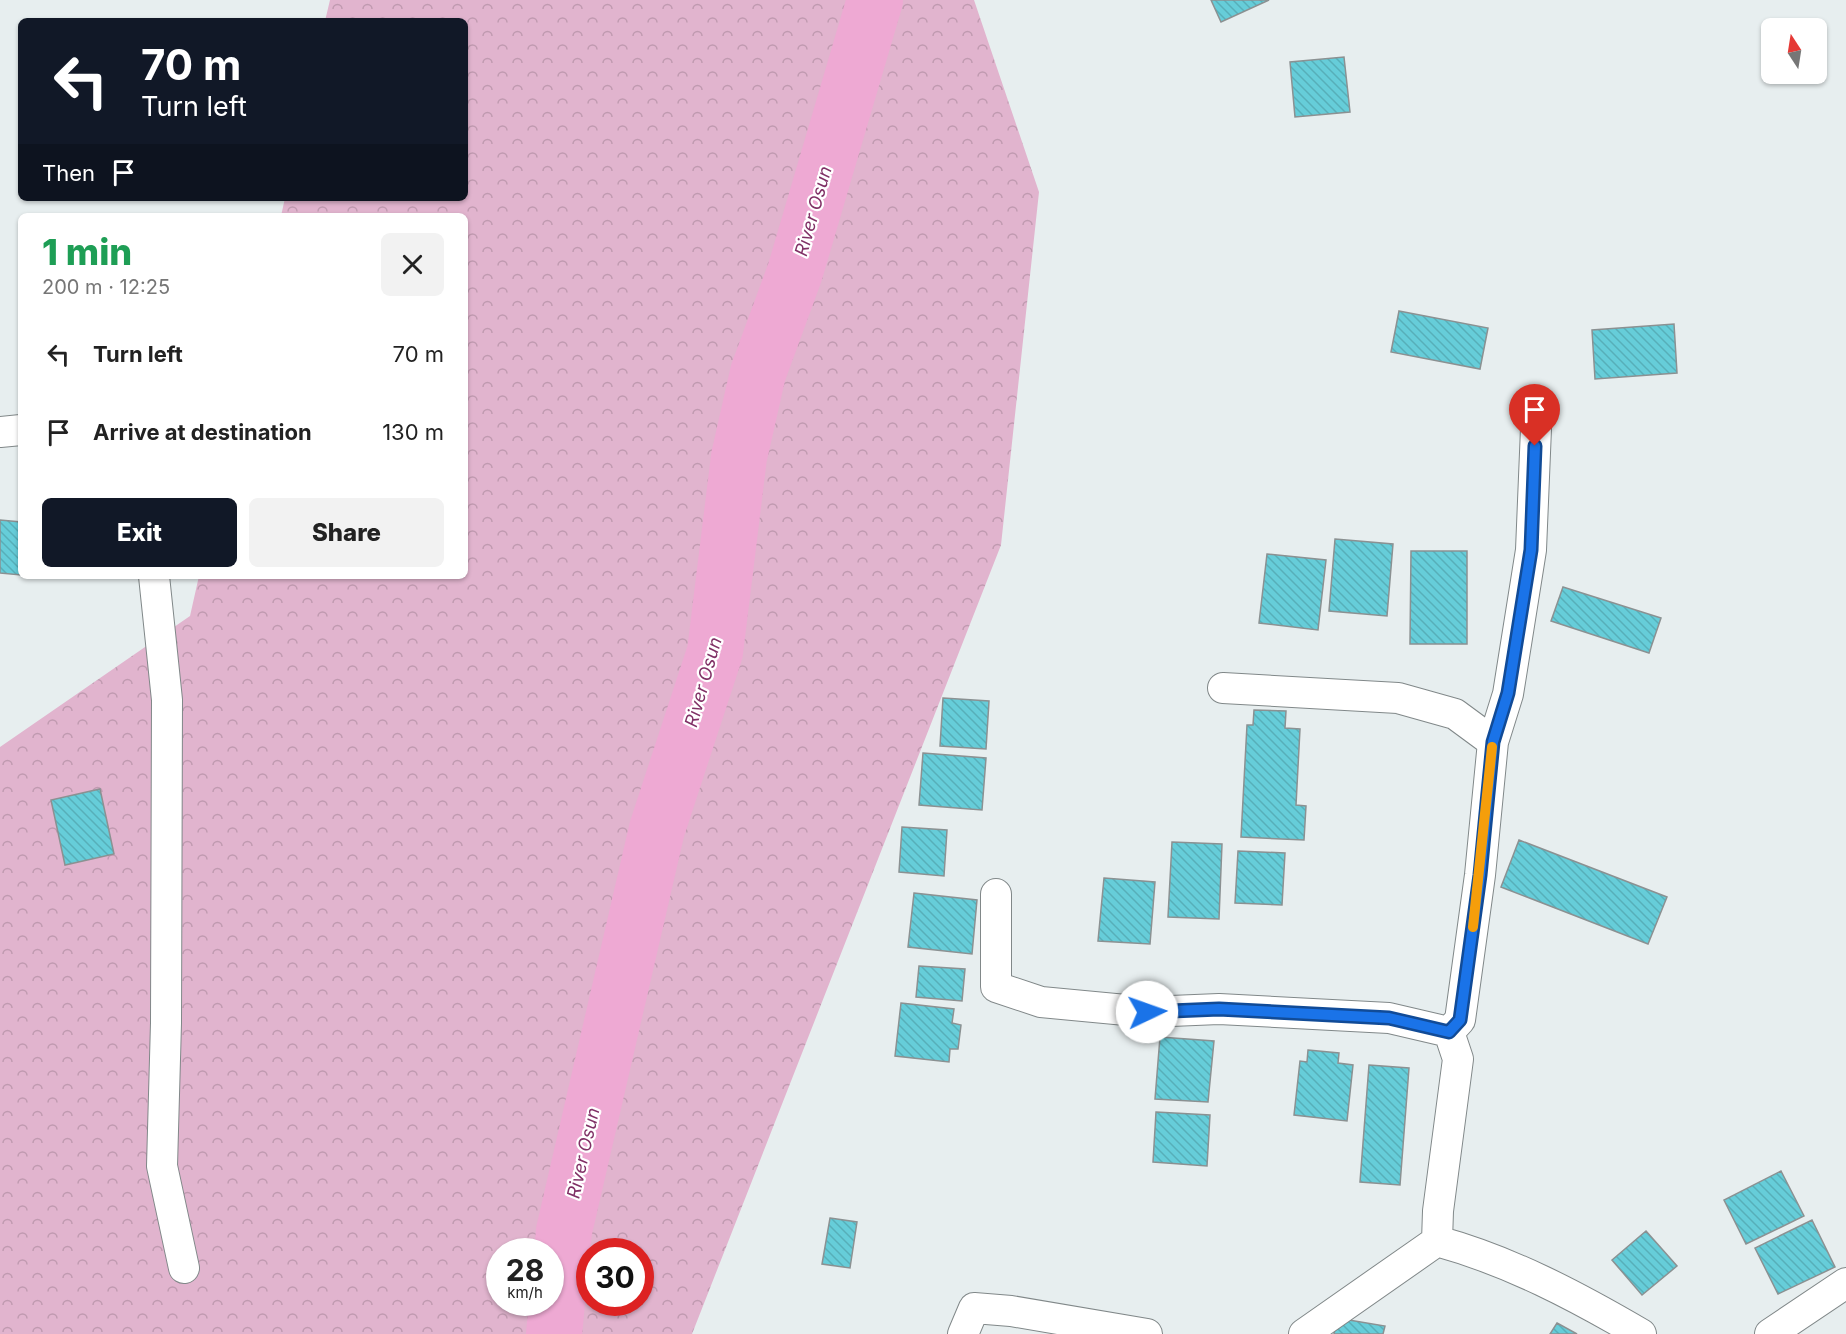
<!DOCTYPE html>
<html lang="en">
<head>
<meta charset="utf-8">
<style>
	body { margin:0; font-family:Inter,sans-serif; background:#f2f2f2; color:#222; height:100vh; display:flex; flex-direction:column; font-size:22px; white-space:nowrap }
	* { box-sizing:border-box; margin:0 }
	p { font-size:20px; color:#767676 }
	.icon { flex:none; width:33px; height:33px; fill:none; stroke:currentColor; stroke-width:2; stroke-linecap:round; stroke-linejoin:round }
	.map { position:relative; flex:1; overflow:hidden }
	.panel { position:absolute; left:18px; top:213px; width:450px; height:366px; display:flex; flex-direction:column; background:#fff; border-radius:9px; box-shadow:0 2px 4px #0004 }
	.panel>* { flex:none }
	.banner { position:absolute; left:18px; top:18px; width:450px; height:183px; border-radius:9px; box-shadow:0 2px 4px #0004; background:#111827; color:#fff; overflow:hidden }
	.needle { width:39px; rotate:348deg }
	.controls { position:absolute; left:1761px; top:18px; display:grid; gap:12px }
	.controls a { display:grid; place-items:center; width:66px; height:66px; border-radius:9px; background:#fff; box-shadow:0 2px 4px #0004; font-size:30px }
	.speed { position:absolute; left:486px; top:1238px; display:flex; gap:12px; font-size:30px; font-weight:700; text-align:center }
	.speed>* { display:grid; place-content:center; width:78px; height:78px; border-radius:50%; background:#fff; box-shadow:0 2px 4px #0004; line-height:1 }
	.speed small { font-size:15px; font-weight:400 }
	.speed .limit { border:9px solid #d22; background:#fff; color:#111 }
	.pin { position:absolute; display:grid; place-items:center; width:51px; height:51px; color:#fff; margin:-62px -26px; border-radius:50% 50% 50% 0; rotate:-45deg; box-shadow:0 0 6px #0007 }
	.pin .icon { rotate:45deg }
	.me { position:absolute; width:66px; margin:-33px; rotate:87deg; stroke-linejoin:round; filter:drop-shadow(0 0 4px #0008) }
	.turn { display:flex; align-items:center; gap:21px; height:126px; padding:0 24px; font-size:27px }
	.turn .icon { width:78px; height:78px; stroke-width:2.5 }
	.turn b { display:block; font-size:42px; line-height:51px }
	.then { display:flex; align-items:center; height:57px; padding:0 24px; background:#0003; gap:12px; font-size:22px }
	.round { display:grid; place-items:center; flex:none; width:63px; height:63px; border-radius:9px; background:#f2f2f2 }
	.summary { display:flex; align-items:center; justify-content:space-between; height:102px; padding:0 24px }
	h1 { font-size:36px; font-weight:800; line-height:45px; color:#1e9e55 }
	.primary-button { display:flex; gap:12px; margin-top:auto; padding:12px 24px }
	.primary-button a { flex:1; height:69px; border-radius:9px; background:#111827; color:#fff; font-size:24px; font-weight:800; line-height:69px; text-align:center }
	.primary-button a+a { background:#f2f2f2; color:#222 }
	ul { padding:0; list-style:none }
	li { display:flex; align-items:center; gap:18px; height:78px; padding:0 24px }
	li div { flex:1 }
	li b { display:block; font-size:22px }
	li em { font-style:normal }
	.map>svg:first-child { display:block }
	.forest { fill:url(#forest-crowns); fill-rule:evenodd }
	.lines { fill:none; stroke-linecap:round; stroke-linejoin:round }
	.river { stroke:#eea9d3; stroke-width:56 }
	.building { fill:url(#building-back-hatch); stroke:#8b9192; stroke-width:1.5 }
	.minor-casing { stroke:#818889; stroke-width:32 }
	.minor { stroke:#fff; stroke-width:30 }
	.route-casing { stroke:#114b97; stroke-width:15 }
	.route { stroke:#1a73e8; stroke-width:10 }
	.slow { stroke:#f59e0b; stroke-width:10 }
	.labels { text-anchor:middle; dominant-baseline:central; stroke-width:4.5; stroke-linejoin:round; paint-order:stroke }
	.water-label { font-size:18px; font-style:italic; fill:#803166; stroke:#fff }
</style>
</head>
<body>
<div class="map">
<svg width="1846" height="1334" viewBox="0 0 1846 1334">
	<defs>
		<pattern id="forest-crowns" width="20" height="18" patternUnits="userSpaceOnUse" patternTransform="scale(1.5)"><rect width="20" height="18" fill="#e1b4ce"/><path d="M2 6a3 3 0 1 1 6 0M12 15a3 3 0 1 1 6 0" fill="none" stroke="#c09ab0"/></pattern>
		<pattern id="building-back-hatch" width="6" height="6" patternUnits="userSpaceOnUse" patternTransform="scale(1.5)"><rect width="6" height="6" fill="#66cdd9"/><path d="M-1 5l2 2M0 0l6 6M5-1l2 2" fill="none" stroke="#57afb9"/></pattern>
	</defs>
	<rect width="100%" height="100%" fill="#e7eeef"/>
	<path class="forest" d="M330 0H974L1039 192 1001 545 692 1334H0V747L190 616 199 576H465V216H281L285 198H465V21H325ZM500 1251H550V1302H500ZM590 1251H640V1302H590Z"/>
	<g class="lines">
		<path class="river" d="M554 1334 564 1231 657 829 715 652 739 457 758 373 795 272 875 0"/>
	</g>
	<path class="building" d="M1211 0H1269L1221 22Z
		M1344 57 1350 112 1295 117 1290 62Z
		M1399 311 1488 328 1480 369 1391 352Z
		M1674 324 1677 373 1595 379 1592 330Z
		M0 520 21 522V575L0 573Z
		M1335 539 1393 544 1387 616 1329 611Z
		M1411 551H1467V644H1410Z
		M1267 554 1326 560 1318 630 1259 623Z
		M1563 587 1661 618 1649 653 1551 621Z
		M943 698 989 701 986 749 940 746Z
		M1254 710 1286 711 1285 728 1300 729 1296 805 1306 806 1304 840 1241 837 1247 725H1253Z
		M923 753 986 758 982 810 919 805Z
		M100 789 114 854 65 865 51 800Z
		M902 827 947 830 944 876 899 872Z
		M1519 840 1667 897 1648 944 1501 887Z
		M1172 842 1222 844 1219 919 1168 917Z
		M1238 851 1285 853 1282 905 1235 903Z
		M1104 878 1155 882 1150 944 1098 941Z
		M914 893 977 900 972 954 908 947Z
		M919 966 965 969 962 1001 916 997Z
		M901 1003 954 1009 952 1023 961 1025 958 1049H950L949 1062 895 1056Z
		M1160 1037 1214 1041 1208 1102 1155 1099Z
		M1308 1050 1339 1053 1338 1063 1353 1065 1347 1121 1294 1115 1300 1061 1307 1062Z
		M1369 1065 1409 1068 1400 1185 1360 1182Z
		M1156 1112 1210 1115 1207 1166 1153 1162Z
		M1781 1171 1804 1216 1746 1244 1724 1200Z
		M830 1218 857 1222 850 1268 822 1264Z
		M1812 1220 1835 1267 1778 1294 1755 1248Z
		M1646 1231 1677 1266 1642 1295 1612 1260Z
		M1337 1318 1385 1326 1383 1334H1334Z
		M1557 1323 1577 1334H1550Z"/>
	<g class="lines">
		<g class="minor-casing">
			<path id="minor" d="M1537 404 1531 550 1508 694 1493 742 1480 875 1460 1020 1449 1032 1458 1059 1438 1211 1437 1241C1510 1261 1576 1296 1641 1334
				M0 432 21 430
				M154 576 167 700 166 1023 162 1166 184 1268
				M1223 688 1398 698 1455 714 1493 742
				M996 894V987L1041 1002 1147 1012 1219 1009 1389 1018 1449 1032
				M963 1334 974 1308 1011 1311 1147 1334
				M1304 1334 1437 1241
				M1770 1334 1846 1283"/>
		</g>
		<use href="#minor" class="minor"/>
	</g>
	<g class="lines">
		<g class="route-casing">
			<path id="route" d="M1147 1012 1219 1009 1389 1018 1449 1032 1460 1020 1480 875 1493 742 1508 693 1531 550 1535 446"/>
		</g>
		<use href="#route" class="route"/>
		<path class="slow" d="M1473 927 1492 747"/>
	</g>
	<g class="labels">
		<g class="water-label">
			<text transform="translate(813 211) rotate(-74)">River Osun</text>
			<text transform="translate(703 682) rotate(-74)">River Osun</text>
			<text transform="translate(583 1153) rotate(-77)">River Osun</text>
		</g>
	</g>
</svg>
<div class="controls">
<a><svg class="needle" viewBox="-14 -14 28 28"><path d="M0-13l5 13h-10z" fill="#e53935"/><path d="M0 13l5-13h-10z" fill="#767676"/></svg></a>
</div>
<div class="speed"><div>28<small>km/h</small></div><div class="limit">30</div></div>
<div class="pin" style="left:1535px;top:446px;background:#d93025"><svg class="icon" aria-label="arrive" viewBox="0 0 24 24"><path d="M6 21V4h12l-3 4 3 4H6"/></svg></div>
<svg class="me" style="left:1147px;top:1012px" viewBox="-20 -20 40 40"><circle r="19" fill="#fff"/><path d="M0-13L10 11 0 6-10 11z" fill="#1a73e8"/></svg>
<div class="banner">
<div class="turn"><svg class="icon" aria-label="left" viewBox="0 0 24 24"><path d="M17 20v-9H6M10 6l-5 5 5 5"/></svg><div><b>70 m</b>Turn left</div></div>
<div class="then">Then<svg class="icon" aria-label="arrive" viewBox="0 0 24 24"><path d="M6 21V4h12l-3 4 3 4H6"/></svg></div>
</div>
<section class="panel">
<div class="summary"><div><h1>1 min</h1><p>200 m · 12:25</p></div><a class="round"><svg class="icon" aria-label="close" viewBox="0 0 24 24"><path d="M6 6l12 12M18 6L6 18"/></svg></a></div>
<ul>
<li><svg class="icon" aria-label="left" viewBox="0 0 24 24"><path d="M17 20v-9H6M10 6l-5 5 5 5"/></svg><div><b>Turn left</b></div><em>70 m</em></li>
<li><svg class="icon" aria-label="arrive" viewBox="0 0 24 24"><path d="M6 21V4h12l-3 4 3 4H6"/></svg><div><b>Arrive at destination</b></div><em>130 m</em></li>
</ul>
<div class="primary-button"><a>Exit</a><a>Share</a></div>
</section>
</div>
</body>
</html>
